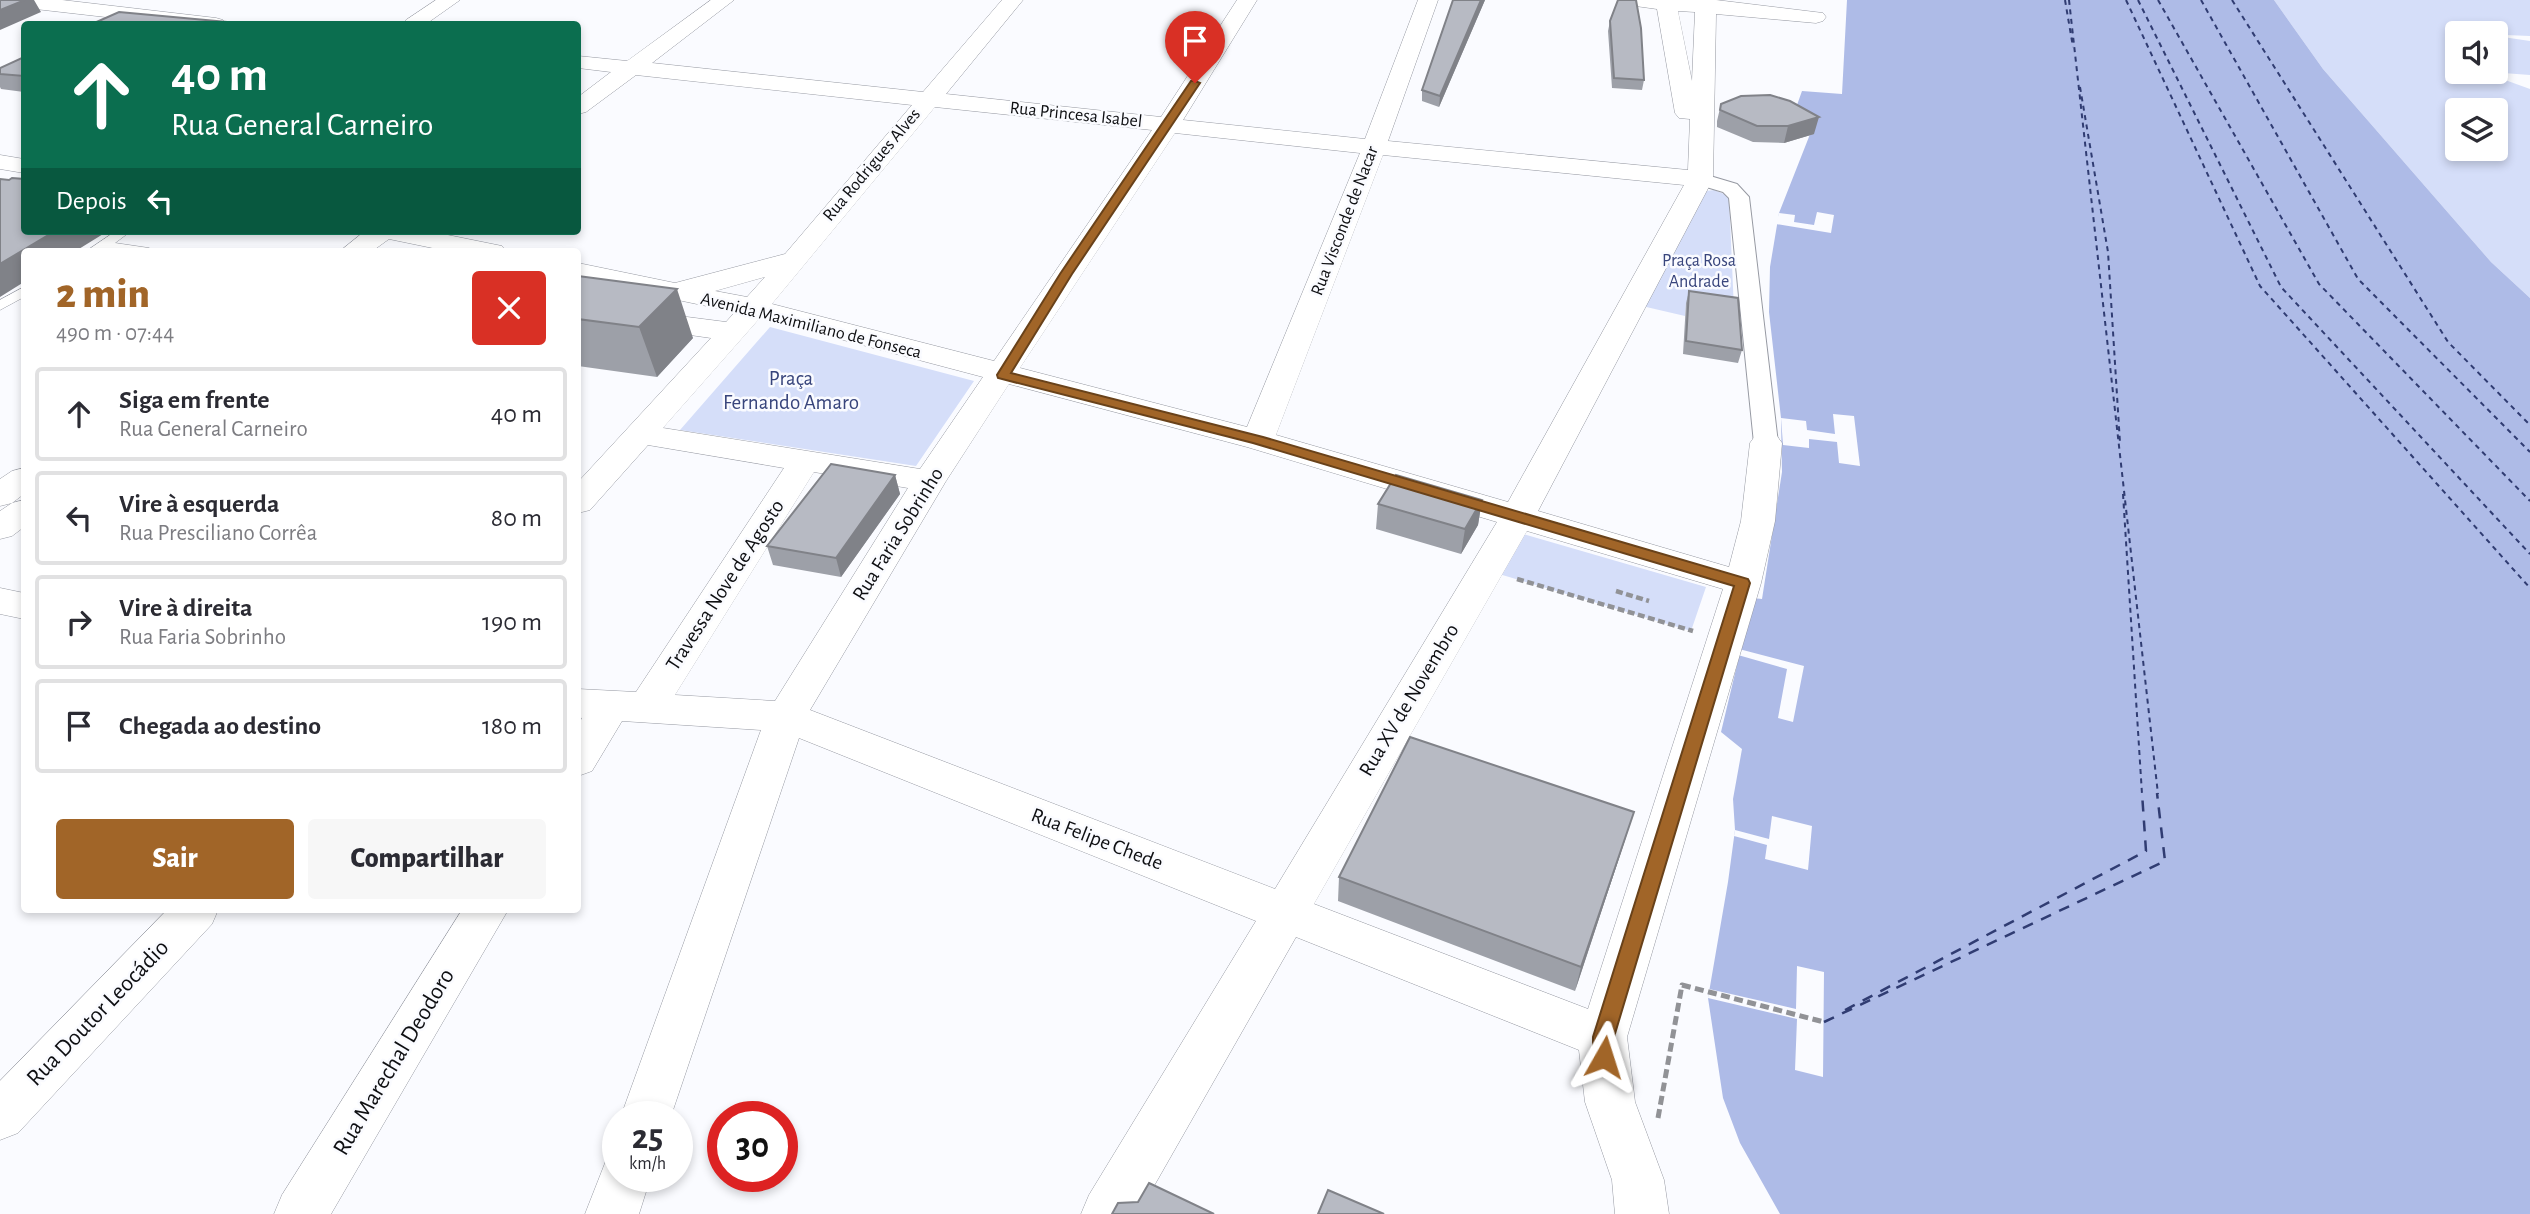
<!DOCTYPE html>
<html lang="pt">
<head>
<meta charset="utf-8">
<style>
	body { margin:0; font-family:"Alegreya Sans",sans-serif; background:#f7f7f7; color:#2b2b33; height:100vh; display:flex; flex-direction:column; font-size:26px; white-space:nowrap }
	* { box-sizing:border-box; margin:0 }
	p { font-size:23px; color:#7c7c81 }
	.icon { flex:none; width:38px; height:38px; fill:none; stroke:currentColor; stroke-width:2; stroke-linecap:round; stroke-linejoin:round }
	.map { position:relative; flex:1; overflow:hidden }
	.drawer { position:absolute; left:21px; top:248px; width:560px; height:665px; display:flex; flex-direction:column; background:#fff; border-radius:7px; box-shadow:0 4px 10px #0003 }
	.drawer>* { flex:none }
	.top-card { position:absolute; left:21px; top:21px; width:560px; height:214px; border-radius:7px; box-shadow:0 4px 10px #0003; background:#0b6e4f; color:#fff; overflow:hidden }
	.tools { position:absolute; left:2445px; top:21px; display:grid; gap:14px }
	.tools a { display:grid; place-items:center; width:63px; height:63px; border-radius:7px; background:#fff; box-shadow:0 4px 10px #0003; font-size:35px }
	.speed { position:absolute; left:602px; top:1101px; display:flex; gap:14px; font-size:35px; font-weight:700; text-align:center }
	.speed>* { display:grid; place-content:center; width:91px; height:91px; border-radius:50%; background:#fff; box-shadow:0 4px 10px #0003; line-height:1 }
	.speed small { font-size:18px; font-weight:400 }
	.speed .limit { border:10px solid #d22; background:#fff; color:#111 }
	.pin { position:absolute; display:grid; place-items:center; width:60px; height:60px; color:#fff; margin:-72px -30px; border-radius:50% 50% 50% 0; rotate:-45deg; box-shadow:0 0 7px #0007 }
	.pin .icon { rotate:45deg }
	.me { position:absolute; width:77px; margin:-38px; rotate:6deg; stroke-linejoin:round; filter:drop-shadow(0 0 5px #0008) }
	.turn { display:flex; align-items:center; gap:24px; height:147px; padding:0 35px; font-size:32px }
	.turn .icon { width:91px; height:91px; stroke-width:2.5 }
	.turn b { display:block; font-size:49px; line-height:60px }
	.then { display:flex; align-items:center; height:66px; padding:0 35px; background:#0003; gap:14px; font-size:26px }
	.round { display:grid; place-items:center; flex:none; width:74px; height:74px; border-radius:7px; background:#f7f7f7 }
	.headline { display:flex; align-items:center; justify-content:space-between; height:119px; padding:0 35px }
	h1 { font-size:42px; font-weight:800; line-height:52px; color:#a16528 }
	.button { display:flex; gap:14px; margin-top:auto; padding:14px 35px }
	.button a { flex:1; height:80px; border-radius:7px; background:#a16528; color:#fff; font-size:28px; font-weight:800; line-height:80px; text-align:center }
	.button a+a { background:#f7f7f7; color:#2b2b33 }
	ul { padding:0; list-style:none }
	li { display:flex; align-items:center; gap:21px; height:94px; margin:0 14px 10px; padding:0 21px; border:4px solid #e1e1e2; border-radius:7px }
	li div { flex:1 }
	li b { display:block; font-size:26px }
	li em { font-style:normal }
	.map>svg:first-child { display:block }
	.green { fill:#d5def9; fill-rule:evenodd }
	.water { fill:#aebbe7 }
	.pier { fill:#fafbff }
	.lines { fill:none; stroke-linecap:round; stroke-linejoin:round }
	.ferry-far1 { stroke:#303c72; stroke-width:2; stroke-dasharray:5 4.5; stroke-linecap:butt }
	.ferry { stroke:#303c72; stroke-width:2.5; stroke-dasharray:11 9; stroke-linecap:butt }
	.service-casing { stroke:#9699a2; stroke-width:1 }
	.pedestrian-casing { stroke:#9699a2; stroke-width:2 }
	.minor-casing { stroke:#9699a2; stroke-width:1 }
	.path-far1 { stroke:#919296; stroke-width:4.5; stroke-dasharray:7 3.5; stroke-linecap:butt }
	.path { stroke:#919296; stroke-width:5; stroke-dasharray:9 4.5; stroke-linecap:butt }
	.service { fill:#fff; fill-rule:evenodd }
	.pedestrian { fill:#fff; fill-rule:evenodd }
	.minor { fill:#fff; fill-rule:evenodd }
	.wall { fill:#9da0a8 }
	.shaded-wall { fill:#808288 }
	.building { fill:#b7bac3; stroke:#808288; stroke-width:2 }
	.route { fill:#a16528; stroke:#69421a; stroke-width:2 }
	.labels { text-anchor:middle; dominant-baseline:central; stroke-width:5; stroke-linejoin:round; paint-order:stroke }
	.far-street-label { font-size:18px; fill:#0e0f12; stroke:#fafbff }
	.far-park-label { font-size:18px; fill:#38457c; stroke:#fafbff }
	.park-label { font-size:21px; fill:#38457c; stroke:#fafbff }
	.street-label { font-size:21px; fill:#0e0f12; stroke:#fafbff }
	.near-street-label { font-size:24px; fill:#0e0f12; stroke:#fafbff }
</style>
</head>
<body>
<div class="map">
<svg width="2530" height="1214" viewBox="0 0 2530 1214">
	<rect width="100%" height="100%" fill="#fafbff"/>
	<path class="green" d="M2274 0H2530V36L2457 33V72H2483L2530 89V298L2491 262 2323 69ZM2457 110H2496V149H2457Z
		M2496 36 2530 41V75L2490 72H2496Z
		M1714 190 1729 196 1734 310 1686 303 1685 316 1642 306 1706 191Z
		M770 327 974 381 916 466 680 430Z
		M1520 533 1706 587 1691 631 1499 574Z"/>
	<path class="water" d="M1847 0H2274L2323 69 2491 262 2530 298V1214H1780L1740 1143 1723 1098 1708 998 1728 882 1735 830 1733 799 1742 749 1721 732 1753 598 1762 599 1782 472 1781 418 1769 312 1770 267 1779 213 1816 119 1801 117 1797 105 1802 91 1842 94Z"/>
	<path class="pier" d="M1817 212 1834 215 1831 233 1776 224 1779 213 1795 215 1794 222 1814 225Z
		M1833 414 1854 416 1860 466 1839 463 1837 442 1809 439V448L1783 445 1781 418 1806 421 1807 430 1835 434Z
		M1739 649 1804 666 1793 722 1778 718 1787 669 1738 655Z
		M1772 816 1812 826 1808 870 1765 859 1767 845 1734 836 1735 830 1769 839Z
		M1797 966 1824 972 1823 1077 1795 1070 1797 1019 1708 998 1709 989 1796 1009Z"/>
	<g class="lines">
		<path class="ferry-far1" d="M2065 0 2073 47
			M2069 0 2158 794
			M2126 0 2260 286 2530 588
			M2138 0 2281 287 2530 554
			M2158 0 2319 284 2530 501
			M2201 0 2358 279 2530 452
			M2232 0 2448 342 2530 425
			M2080 87 2108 252 2120 443
			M2123 494 2142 794"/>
		<path class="ferry" d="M1845 1010 2146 851 2142 793
			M1824 1022 2165 861 2157 793"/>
		<g class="service-casing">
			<path id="service" d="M116 231H131L115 243 149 248 155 252 105 249 100 252H85Z
				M24 287V297L0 310V300Z"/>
		</g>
		<g class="pedestrian-casing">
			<path id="pedestrian" d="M1700 173 1737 184 1749 197 1778 443 1775 448 1766 451 1757 448 1754 443 1729 198 1723 192 1693 183 1690 179Z"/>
		</g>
		<g class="minor-casing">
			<path id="minor" d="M0 0H62L216 18 223 20 226 24H167L9 6 2 4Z
				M436 0H460L426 24H403L406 20Z
				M711 0H734L652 63 923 92 1002 0H1023L946 94 1161 117 1237 0H1257L1183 120 1365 139 1418 0H1438L1388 141 1688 170 1690 119 1679 118 1675 113 1657 9 1621 4 1618 0H1716L1823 13 1826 17 1823 21 1816 23 1716 14 1713 179 1538 511 1729 567 1741 521 1750 443 1755 436 1766 433 1777 436 1782 443 1775 521 1761 583 1627 1037 1635 1102 1664 1180 1669 1214H1615L1612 1180 1585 1102 1579 1050 1296 937 1138 1214H1081L1089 1195 1256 921 799 738 671 1116H621L761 730 622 721 592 771 578 776V726L582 718 578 717V689L636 692 784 468 648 445 590 510 578 513V482L711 338 578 319V303L726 322 735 312 578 279V263L675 283 785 254 912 105 636 75 586 112 578 114V97L611 72 578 68V56L627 61ZM1678 11 1695 12 1692 81ZM935 107 1152 130 994 361 772 304ZM1175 133 1360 153 1247 427 1020 368ZM1383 155 1684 185 1508 502 1276 435ZM765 277 747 297 715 291ZM760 318 983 377 920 469 663 428ZM1009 384 1247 447 1497 522 1275 889 810 710 946 481ZM814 472 908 488 775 701 675 695ZM1527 531 1723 589 1588 1009 1314 904Z
				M0 155 24 159V173L0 169Z
				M365 231H428L502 246 506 252H452L389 239 371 252H339Z
				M24 468V494L12 503 0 506V479L12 471Z
				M24 500V527L12 536 0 539V511L12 503Z
				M0 588 24 593V619L0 614Z
				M167 910H218L212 924 18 1133 0 1140V1081Z
				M462 910H508L331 1214H274L282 1195Z
				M618 1153V1176H651L639 1214H585L607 1158Z"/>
		</g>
		<path class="path-far1" d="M1517 579 1693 631
			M1616 591 1649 601"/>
		<path class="path" d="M1658 1118 1682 985 1824 1022"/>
		<use href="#service" class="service"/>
		<use href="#pedestrian" class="pedestrian"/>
		<use href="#minor" class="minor"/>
	</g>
	<path class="wall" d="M1453 0H1485L1439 107 1422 101V90Z
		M1610 21 1644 80 1642 90 1612 88 1608 31Z
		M24 57V92L1 89 0 87V68Z
		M1721 104 1814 134 1784 143 1753 142 1717 127V121Z
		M578 276 693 338 657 377 578 366Z
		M1689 291 1742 350 1738 363 1683 354 1686 303Z
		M895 475 900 494 841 577 773 565 767 546Z
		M1482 500 1478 525 1461 554 1376 529 1378 504Z
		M1626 837 1575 991 1338 901 1339 877Z"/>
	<path class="shaded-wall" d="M25 0H34L41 12 0 30V10Z
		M1481 0H1485L1439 107 1440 96Z
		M1819 117 1814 134 1784 143 1788 126Z
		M55 231H108L74 252H24V282L0 297V264Z
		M677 289 693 338 657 377 639 327Z
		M895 475 900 494 841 577 836 558Z
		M1482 500 1478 525 1461 554 1465 529Z
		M1634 812 1626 837 1575 991 1581 967Z"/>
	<path class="building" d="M0 0H25L0 10Z
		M1453 0H1481L1440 96 1422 90Z
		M1618 0H1636L1641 28 1644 80 1614 78 1610 21Z
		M119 12 249 24H92Z
		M24 57V76L0 74V68Z
		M1770 95 1790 101 1819 117 1788 126H1757L1720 110 1721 104 1741 96Z
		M12 178 24 179V231H55L0 264V179L9 180Z
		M578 276 677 289 639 327 578 319Z
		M1689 291 1738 298 1742 350 1686 341Z
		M831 464 895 475 836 558 767 546Z
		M1396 475 1482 500 1465 529 1378 504Z
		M1410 737 1634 812 1581 967 1339 877Z
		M1149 1183 1214 1214H1112L1118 1203 1138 1202Z
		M1328 1190 1384 1214H1318Z"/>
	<path class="route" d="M1195 81 1200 83 1072 274 1011 373 1263 437 1748 579 1750 583 1614 1037V1057L1611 1064 1604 1067 1596 1064 1593 1057V1037L1734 586 1253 443 998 378 997 375 1060 274 1191 81Z"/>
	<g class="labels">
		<g class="far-street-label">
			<text transform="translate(1076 115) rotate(6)">Rua Princesa Isabel</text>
			<text transform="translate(872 165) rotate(-50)">Rua Rodrigues Alves</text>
			<text transform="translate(1345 221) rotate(-69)">Rua Visconde de Nacar</text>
			<text transform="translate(811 326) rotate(14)">Avenida Maximiliano de Fonseca</text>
		</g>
		<g class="far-park-label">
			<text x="1699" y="261">Praça Rosa<tspan x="1699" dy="21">Andrade</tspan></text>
		</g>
		<g class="park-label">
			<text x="791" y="378">Praça<tspan x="791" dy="24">Fernando Amaro</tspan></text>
		</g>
		<g class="street-label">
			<text transform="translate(898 534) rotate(-58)">Rua Faria Sobrinho</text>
			<text transform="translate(725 585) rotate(-57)">Travessa Nove de Agosto</text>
			<text transform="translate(1409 700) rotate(-59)">Rua XV de Novembro</text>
			<text transform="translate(1097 839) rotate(21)">Rua Felipe Chede</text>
		</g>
		<g class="near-street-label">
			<text transform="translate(98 1013) rotate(-46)">Rua Doutor Leocádio</text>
			<text transform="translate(394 1062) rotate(-59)">Rua Marechal Deodoro</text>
		</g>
	</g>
</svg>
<div class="tools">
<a><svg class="icon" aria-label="sound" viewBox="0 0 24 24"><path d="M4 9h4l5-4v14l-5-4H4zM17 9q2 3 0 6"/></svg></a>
<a><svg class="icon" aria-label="layers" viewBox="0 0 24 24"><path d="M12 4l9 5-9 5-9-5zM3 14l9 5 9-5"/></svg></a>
</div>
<div class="speed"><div>25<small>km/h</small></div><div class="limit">30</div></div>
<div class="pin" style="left:1195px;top:83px;background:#d93025"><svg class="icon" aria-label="arrive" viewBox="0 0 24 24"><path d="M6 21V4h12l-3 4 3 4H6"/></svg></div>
<svg class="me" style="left:1604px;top:1057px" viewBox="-20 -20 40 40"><path d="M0-17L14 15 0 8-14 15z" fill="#a16528" stroke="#fff" stroke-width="4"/></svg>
<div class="top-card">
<div class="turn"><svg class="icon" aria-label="ahead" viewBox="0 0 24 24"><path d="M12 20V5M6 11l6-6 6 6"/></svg><div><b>40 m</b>Rua General Carneiro</div></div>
<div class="then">Depois<svg class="icon" aria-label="left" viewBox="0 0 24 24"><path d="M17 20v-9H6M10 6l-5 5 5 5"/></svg></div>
</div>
<section class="drawer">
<div class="headline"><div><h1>2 min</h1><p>490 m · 07:44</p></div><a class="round" style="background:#d93025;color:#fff"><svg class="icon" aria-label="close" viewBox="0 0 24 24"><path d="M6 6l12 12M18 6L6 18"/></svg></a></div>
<ul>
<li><svg class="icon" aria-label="ahead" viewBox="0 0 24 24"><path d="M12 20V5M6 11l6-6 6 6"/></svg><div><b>Siga em frente</b><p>Rua General Carneiro</p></div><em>40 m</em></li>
<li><svg class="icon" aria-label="left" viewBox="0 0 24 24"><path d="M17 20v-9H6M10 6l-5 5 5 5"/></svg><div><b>Vire à esquerda</b><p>Rua Presciliano Corrêa</p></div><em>80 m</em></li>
<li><svg class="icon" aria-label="right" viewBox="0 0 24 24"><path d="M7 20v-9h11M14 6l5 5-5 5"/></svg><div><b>Vire à direita</b><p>Rua Faria Sobrinho</p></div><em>190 m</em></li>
<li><svg class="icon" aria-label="arrive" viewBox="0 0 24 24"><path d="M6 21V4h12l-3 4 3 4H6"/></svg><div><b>Chegada ao destino</b></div><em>180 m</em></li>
</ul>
<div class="button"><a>Sair</a><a>Compartilhar</a></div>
</section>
</div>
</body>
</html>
